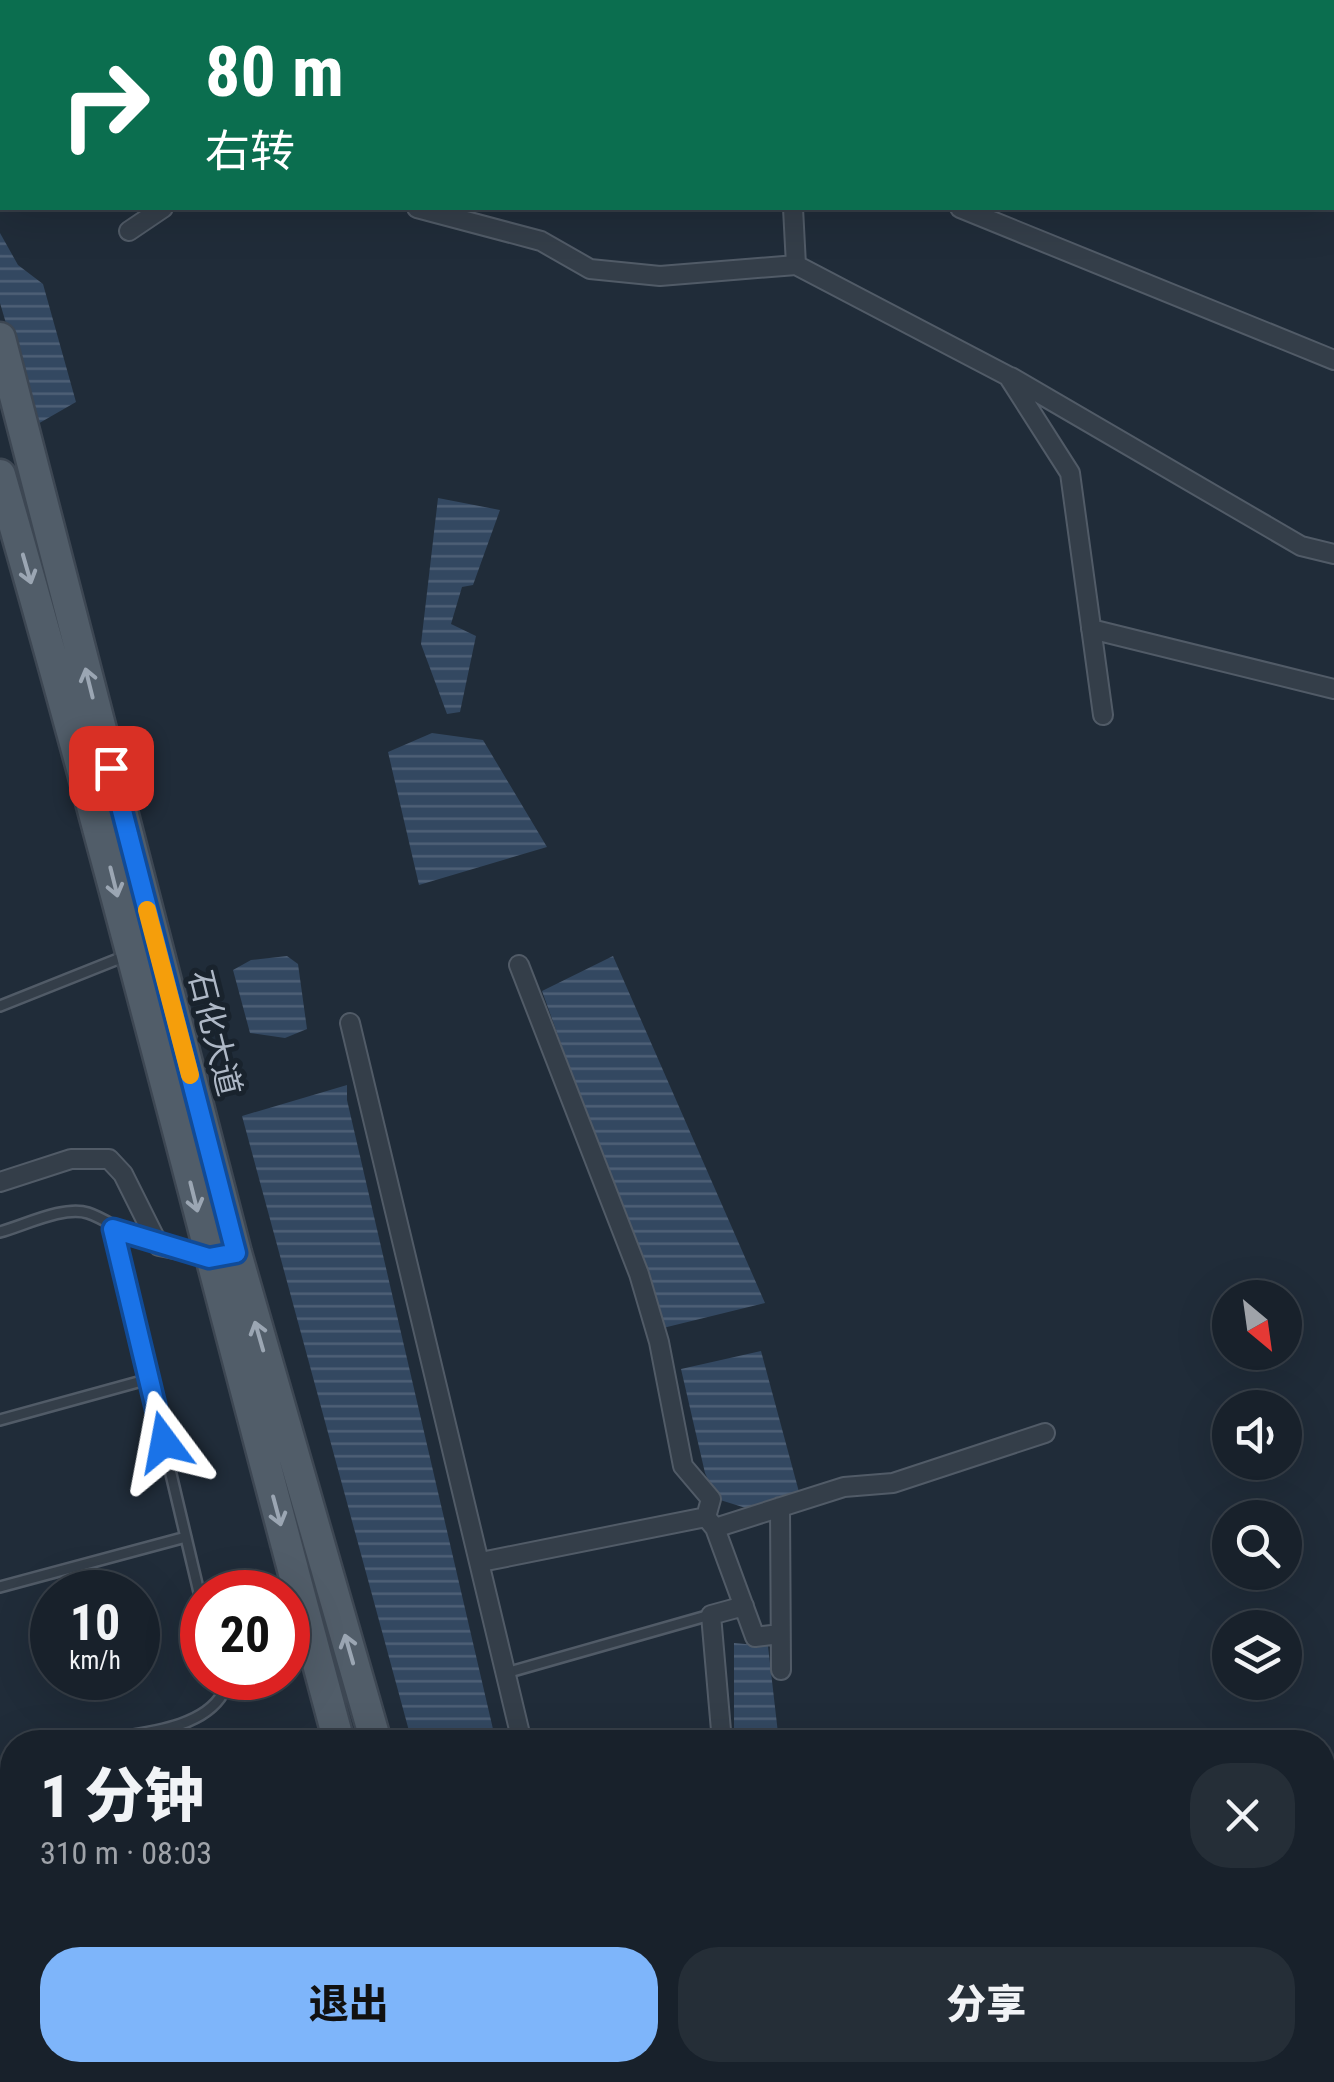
<!DOCTYPE html>
<html lang="zh">
<head>
<meta charset="utf-8">
<style>
	body { margin:0; font-family:"Roboto Condensed","Noto Sans SC",sans-serif; background:#252e37; color:#f1f3f6; height:100vh; display:flex; flex-direction:column; font-size:38px; white-space:nowrap }
	* { box-sizing:border-box; margin:0 }
	p { font-size:32px; color:#9fa3a9 }
	.icon { flex:none; width:55px; height:55px; fill:none; stroke:currentColor; stroke-width:2; stroke-linecap:round; stroke-linejoin:round }
	.map { position:relative; flex:1; overflow:hidden }
	.sheet { position:absolute; left:0px; top:1730px; width:1335px; height:352px; display:flex; flex-direction:column; background:#18212b; border-radius:40px 40px 0 0; box-shadow:0 10px 40px #0002,0 0 0 2px #363e47 }
	.sheet>* { flex:none }
	.guide { position:absolute; left:0px; top:0px; width:1335px; height:210px; box-shadow:0 10px 40px #0002,0 0 0 2px #363e47; background:#0b6e4f; color:#fff; overflow:hidden }
	.needle { width:65px; rotate:151deg }
	.fabs { position:absolute; left:1212px; top:1280px; display:grid; gap:20px }
	.fabs a { display:grid; place-items:center; width:90px; height:90px; border-radius:50%; background:#18212b; box-shadow:0 10px 40px #0002,0 0 0 2px #363e47; font-size:50px }
	.speed { position:absolute; left:30px; top:1570px; display:flex; gap:20px; font-size:50px; font-weight:700; text-align:center }
	.speed>* { display:grid; place-content:center; width:130px; height:130px; border-radius:50%; background:#18212b; box-shadow:0 10px 40px #0002,0 0 0 2px #363e47; line-height:1 }
	.speed small { font-size:25px; font-weight:400 }
	.speed .limit { border:15px solid #d22; background:#fff; color:#111 }
	.pin { position:absolute; display:grid; place-items:center; width:85px; height:85px; color:#fff; margin:-42px; border-radius:20px; box-shadow:0 5px 15px #0006 }
	.me { position:absolute; width:110px; margin:-55px; rotate:347deg; stroke-linejoin:round; filter:drop-shadow(0 0 8px #0008) }
	.turn { display:flex; align-items:center; gap:35px; height:210px; padding:0 40px; font-size:45px }
	.turn .icon { width:130px; height:130px; stroke-width:2.5 }
	.turn b { display:block; font-size:70px; line-height:85px }
	.round { display:grid; place-items:center; flex:none; width:105px; height:105px; border-radius:40px; background:#252e37 }
	.headline { display:flex; align-items:center; justify-content:space-between; height:170px; padding:0 40px }
	h1 { font-size:60px; font-weight:800; line-height:75px }
	.primary-button { display:flex; gap:20px; margin-top:auto; padding:20px 40px }
	.primary-button a { flex:1; height:115px; border-radius:40px; background:#7eb5fa; color:#111; font-size:40px; font-weight:800; line-height:115px; text-align:center }
	.primary-button a+a { background:#252e37; color:#f1f3f6 }
	.map>svg:first-child { display:block }
	.water { fill:url(#water-rules) }
	.lines { fill:none; stroke-linecap:round; stroke-linejoin:round }
	.service-casing { stroke:#515b67; stroke-width:14 }
	.minor-casing { stroke:#515b67; stroke-width:22 }
	.primary-casing { stroke:#3d4753; stroke-width:35 }
	.path { stroke:#405557; stroke-width:4; stroke-dasharray:8 8; stroke-linecap:butt }
	.service { stroke:#343e49; stroke-width:9 }
	.minor { stroke:#343e49; stroke-width:18 }
	.primary { stroke:#515d69; stroke-width:30 }
	.oneway { stroke:#9ba6b3 }
	.route-casing { stroke:#114b97; stroke-width:25 }
	.route { stroke:#1a73e8; stroke-width:18 }
	.slow { stroke:#f59e0b; stroke-width:18 }
	.labels { text-anchor:middle; dominant-baseline:central; stroke-width:10; stroke-linejoin:round; paint-order:stroke }
	.street-label { font-size:32px; fill:#aeb8c6; stroke:#19232d }
</style>
</head>
<body>
<div class="map">
<svg width="1334" height="2082" viewBox="0 0 1334 2082">
	<defs>
		<pattern id="water-rules" width="6" height="5" patternUnits="userSpaceOnUse" patternTransform="scale(2.5)"><rect width="6" height="5" fill="#334861"/><path d="M0 2.5h6" fill="none" stroke="#4e6076"/></pattern>
	</defs>
	<rect width="100%" height="100%" fill="#202c39"/>
	<path class="water" d="M0 233 18 265 43 284 76 402 36 425 0 303Z
		M438 498 500 510 473 585 462 587 451 624 476 636 460 712 447 714 421 644Z
		M432 733 483 740 547 847 419 885 388 752Z
		M287 956 298 964 307 1029 285 1038 250 1033 233 970 251 960Z
		M613 956 765 1303 663 1328 542 991Z
		M347 1085V1100L496 1742H412L242 1116Z
		M761 1351 799 1492 749 1509 717 1499 705 1473 681 1369Z
		M734 1643 768 1646 779 1742H734Z
		M1334 1834V2005L1323 2003 1322 1835Z"/>
	<g class="lines">
		<g class="service-casing">
			<path id="service" d="M0 1006 128 955
				M113 1229 202 1605
				M0 1232C23 1226 64 1205 88 1213 112 1221 127 1239 155 1240
				M0 1420 149 1379
				M0 1587 186 1537
				M506 1673 710 1615
				M92 1742C134 1733 201 1732 223 1693L220 1678
				M166 2070 170 2082
				M42 2082 88 2070"/>
		</g>
		<g class="minor-casing">
			<path id="minor" d="M160 0 166 2
				M810 2 811 0
				M417 208 541 241 590 269 660 276 796 265 793 208
				M960 208 1334 360
				M129 231 163 208
				M796 265 1008 376 1070 473 1103 715
				M1011 377 1301 546 1334 554
				M1091 629 1334 689
				M519 965 639 1274 659 1342 683 1466 711 1499 706 1517
				M350 1023 522 1742
				M0 1182 71 1159H109L123 1174 159 1246 215 1257
				M780 1507 781 1670
				M715 1528 844 1487 893 1483 1045 1433
				M481 1562 706 1517 715 1528 755 1637 780 1634
				M722 1742 711 1615 744 1606
				M1322 1808 1334 1805
				M689 2082 691 2070"/>
		</g>
		<g class="primary-casing">
			<path id="primary" d="M0 338 236 1253 376 1742
				M0 475C121 895 225 1320 339 1742
				M427 2070 430 2082
				M464 2070 466 2082"/>
		</g>
		<path class="path" d="M408 2 409 0
			M780 2 781 0
			M1332 89 1334 87"/>
		<use href="#service" class="service"/>
		<use href="#minor" class="minor"/>
		<use href="#primary" class="primary"/>
	</g>
	<defs><path id="oneway-shaft" d="M-6 0H5M1.5-3L5.5 0L1.5 3" fill="none" stroke-width="1.6" stroke-linecap="round" stroke-linejoin="round" transform="scale(2.5)"/></defs>
	<g class="oneway">
		<use href="#oneway-shaft" transform="translate(27 569) rotate(74)"/>
		<use href="#oneway-shaft" transform="translate(89 683) rotate(-104)"/>
		<use href="#oneway-shaft" transform="translate(114 882) rotate(76)"/>
		<use href="#oneway-shaft" transform="translate(194 1197) rotate(76)"/>
		<use href="#oneway-shaft" transform="translate(259 1336) rotate(-106)"/>
		<use href="#oneway-shaft" transform="translate(277 1511) rotate(75)"/>
		<use href="#oneway-shaft" transform="translate(349 1649) rotate(-106)"/>
	</g>
	<g class="lines">
		<g class="route-casing">
			<path id="route" d="M111 768 236 1253 209 1258 113 1229 164 1442"/>
		</g>
		<use href="#route" class="route"/>
		<path class="slow" d="M147 910 190 1075"/>
	</g>
	<g class="labels">
		<g class="street-label">
			<text transform="translate(215 1033) rotate(76)">石化大道</text>
		</g>
	</g>
</svg>
<div class="fabs">
<a><svg class="needle" viewBox="-14 -14 28 28"><path d="M0-13l5 13h-10z" fill="#e53935"/><path d="M0 13l5-13h-10z" fill="#9fa3a9"/></svg></a>
<a><svg class="icon" aria-label="sound" viewBox="0 0 24 24"><path d="M4 9h4l5-4v14l-5-4H4zM17 9q2 3 0 6"/></svg></a>
<a><svg class="icon" aria-label="search" viewBox="0 0 24 24"><circle cx="10" cy="10" r="6"/><path d="M15 15l6 6"/></svg></a>
<a><svg class="icon" aria-label="layers" viewBox="0 0 24 24"><path d="M12 4l9 5-9 5-9-5zM3 14l9 5 9-5"/></svg></a>
</div>
<div class="speed"><div>10<small>km/h</small></div><div class="limit">20</div></div>
<div class="pin" style="left:111px;top:768px;background:#d93025"><svg class="icon" aria-label="arrive" viewBox="0 0 24 24"><path d="M6 21V4h12l-3 4 3 4H6"/></svg></div>
<svg class="me" style="left:164px;top:1442px" viewBox="-20 -20 40 40"><path d="M0-17L14 15 0 8-14 15z" fill="#1a73e8" stroke="#fff" stroke-width="4"/></svg>
<div class="guide">
<div class="turn"><svg class="icon" aria-label="right" viewBox="0 0 24 24"><path d="M7 20v-9h11M14 6l5 5-5 5"/></svg><div><b>80 m</b>右转</div></div>
</div>
<section class="sheet">
<div class="headline"><div><h1>1 分钟</h1><p>310 m · 08:03</p></div><a class="round"><svg class="icon" aria-label="close" viewBox="0 0 24 24"><path d="M6 6l12 12M18 6L6 18"/></svg></a></div>
<div class="primary-button"><a>退出</a><a>分享</a></div>
</section>
</div>
</body>
</html>
